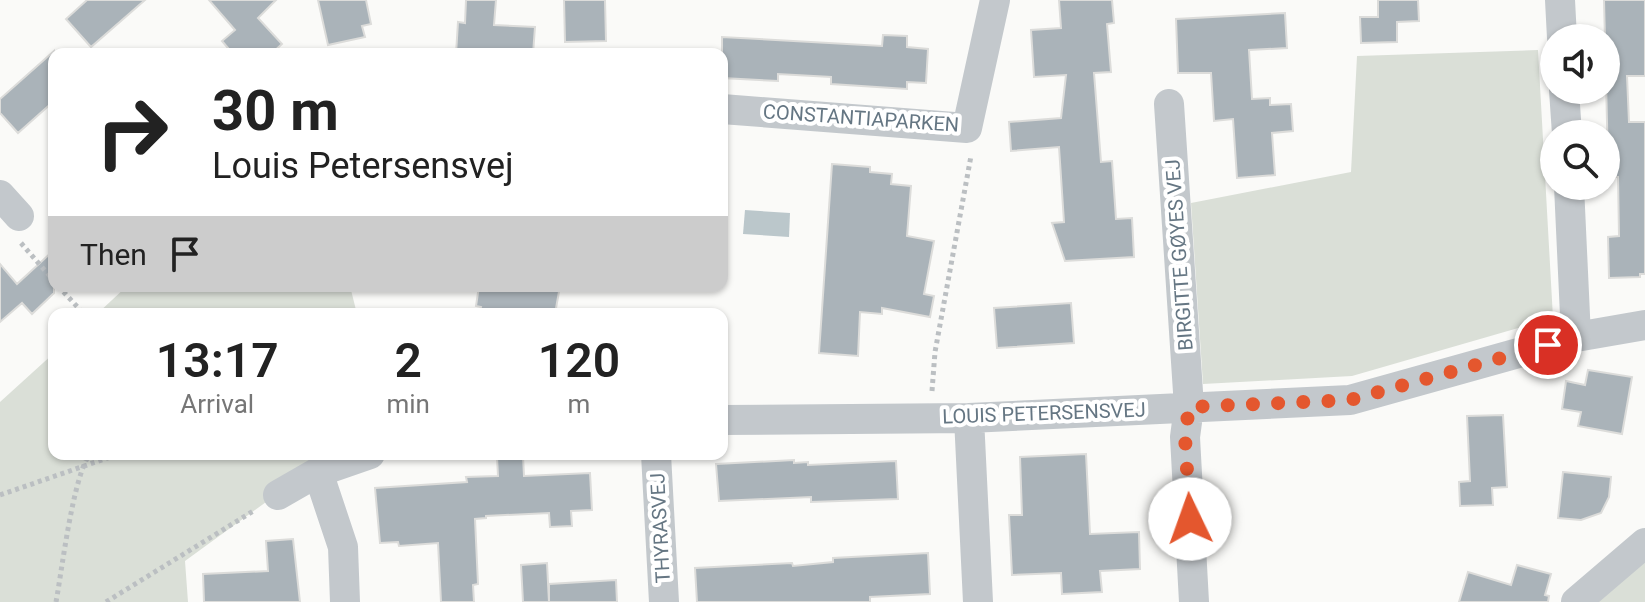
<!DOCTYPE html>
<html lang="en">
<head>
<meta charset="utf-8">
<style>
	body { margin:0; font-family:Roboto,sans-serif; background:#f6f6f6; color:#222; height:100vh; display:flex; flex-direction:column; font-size:30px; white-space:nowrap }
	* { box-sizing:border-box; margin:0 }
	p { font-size:26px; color:#767676 }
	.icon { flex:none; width:44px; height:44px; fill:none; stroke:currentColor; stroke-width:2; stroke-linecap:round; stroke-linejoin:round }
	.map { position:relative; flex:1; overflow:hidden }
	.side { position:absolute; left:48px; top:308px; width:680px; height:152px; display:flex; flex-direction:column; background:#fff; border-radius:16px; box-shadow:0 2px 6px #0004 }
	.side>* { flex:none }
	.banner { position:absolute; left:48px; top:48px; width:680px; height:244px; border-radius:16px; box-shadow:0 2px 6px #0004; background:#fff; color:#222; overflow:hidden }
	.buttons { position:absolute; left:1540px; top:24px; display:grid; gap:16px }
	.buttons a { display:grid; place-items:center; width:80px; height:80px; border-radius:50%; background:#fff; box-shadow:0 2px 6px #0004; font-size:40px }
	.pin { position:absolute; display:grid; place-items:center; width:68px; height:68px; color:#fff; margin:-34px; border:4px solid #fff; border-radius:50%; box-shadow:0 2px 8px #0007 }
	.me { position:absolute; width:88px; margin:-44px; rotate:357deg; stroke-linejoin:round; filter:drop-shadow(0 0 6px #0008) }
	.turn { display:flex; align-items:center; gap:28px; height:168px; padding:0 32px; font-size:36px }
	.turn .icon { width:104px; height:104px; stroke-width:2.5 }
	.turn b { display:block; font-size:56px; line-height:68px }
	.then { display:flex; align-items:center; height:76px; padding:0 32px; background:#0003; gap:16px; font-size:30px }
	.eta { display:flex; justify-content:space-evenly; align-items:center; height:136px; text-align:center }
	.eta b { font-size:48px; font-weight:600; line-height:56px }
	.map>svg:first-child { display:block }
	.green { fill:#dadfd7 }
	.water { fill:#bbc7cb }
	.building { fill:#aab3b9; stroke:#dcdcda; stroke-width:2 }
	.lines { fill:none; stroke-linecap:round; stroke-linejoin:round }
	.path { stroke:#bbbfc2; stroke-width:5; stroke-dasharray:4 4; stroke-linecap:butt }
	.minor { stroke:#c3c8cc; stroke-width:30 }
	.route { stroke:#e4572e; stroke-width:14; stroke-dasharray:0 25.2 }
	.labels { text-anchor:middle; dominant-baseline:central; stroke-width:8; stroke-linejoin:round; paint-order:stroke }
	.street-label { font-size:20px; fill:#657683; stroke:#fff }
</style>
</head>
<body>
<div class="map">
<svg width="1645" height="602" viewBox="0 0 1645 602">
	<rect width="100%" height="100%" fill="#fafaf8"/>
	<path class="green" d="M1538 50 1553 318 1352 376 1203 384 1191 203 1351 172 1357 56Z
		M127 286H350L357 314H97Z
		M54 353V454H332L185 561 188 602H0V402Z
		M1645 555V602H1592Z"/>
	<path class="water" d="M745 210 790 213 789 237 743 234Z"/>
	<path class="building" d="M87 0H145L91 47 66 19Z
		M209 0H276L258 18 282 44 271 54H233L222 41 235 30Z
		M318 0H366L371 24 362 26 365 37 328 45Z
		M466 0H496L494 25 535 27 533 54H456L458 22 465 23Z
		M564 0H605L606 41 565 42Z
		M1059 0H1112L1114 23 1107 24 1111 72 1094 73 1101 162 1112 161 1116 219 1132 218 1134 257 1065 261 1052 223 1064 222 1059 147 1011 151 1009 122 1061 118 1066 75 1034 77 1031 30 1061 28Z
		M1378 0H1418L1419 21 1397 22V42L1361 43 1360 17H1378Z
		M1604 0H1645V76H1627L1629 122H1645V274H1640V277L1609 278 1608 237 1619 236 1618 177H1611L1610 162H1608Z
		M1285 13 1287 48 1249 50 1252 99 1270 98V105L1291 104 1293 131 1272 133 1275 175 1237 178 1233 119 1214 121 1211 73H1178L1176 19Z
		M883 35 907 36V47L928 49 926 83 907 82V89L831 84V77L778 74V81L722 78V37L882 46Z
		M54 51V101L18 133 0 113V99Z
		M832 164 870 167V172L892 174 891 184 911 186 907 236 934 241 924 294 934 296 930 317 882 308V314L860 312 858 356 819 353Z
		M54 250V293L32 314 22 303 0 322V264L17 284Z
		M479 286H560L555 314H479L481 307 476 306Z
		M1071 303 1074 343 997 348 994 308Z
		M1588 370 1632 377 1622 434 1578 426 1581 412 1562 409 1566 381 1585 385Z
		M1503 415 1507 487 1492 488 1493 505 1460 506 1459 482 1470 481 1467 416Z
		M1086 454 1090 534 1139 532 1140 569 1100 571 1102 592 1062 594 1061 573 1012 575 1009 515H1022L1020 457Z
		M523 456 524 476 590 473 592 510 571 511 572 526 550 527 549 513 486 516V518L475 519 478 584 473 585 474 602H441L438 543 399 546 398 542 380 543 375 488 467 482 466 477 498 476 497 457Z
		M794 460V463L808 462V465L896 461 898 499 811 502V497L719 501 716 464Z
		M1563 472 1611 477 1609 497 1601 513 1581 520 1558 518Z
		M293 539 300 602H204L203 574 268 571 266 541Z
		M928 553 930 594 870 597V602H697L695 568 792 563 793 566 833 562V558Z
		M547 563 549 602H523L521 565Z
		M1517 565 1551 574 1545 595 1549 596 1548 602H1459L1468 572 1511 585Z
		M616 580 617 602H549V584Z"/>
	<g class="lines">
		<path class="path" d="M21 243 54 281
			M58 286 84 314
			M932 391 935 352 971 156
			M0 495 119 454
			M56 602C62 570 73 476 90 454
			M106 602 255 510"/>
		<path class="minor" d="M1560 0 1562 38
			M1564 90 1567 134
			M1169 104 1189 407 1185 437 1194 602
			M722 109 967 128 995 0
			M1569 186 1576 337
			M0 195 19 216
			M969 418 978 602
			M722 420 969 418 1350 400 1576 337 1645 325
			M656 454 664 602
			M318 472 343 547 345 602
			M278 495 318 472 370 454
			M1576 602 1645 543"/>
	</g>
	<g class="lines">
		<path class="route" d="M1190 519 1185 437 1189 407 1350 400 1548 345"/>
	</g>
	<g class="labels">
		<g class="street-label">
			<text transform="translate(861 118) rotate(4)">CONSTANTIAPARKEN</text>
			<text transform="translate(1179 255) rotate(-94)">BIRGITTE GØYES VEJ</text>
			<text transform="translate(1044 413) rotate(-2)">LOUIS PETERSENSVEJ</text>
			<text transform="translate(660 528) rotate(-93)">THYRASVEJ</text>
		</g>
	</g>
</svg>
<div class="buttons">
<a><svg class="icon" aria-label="sound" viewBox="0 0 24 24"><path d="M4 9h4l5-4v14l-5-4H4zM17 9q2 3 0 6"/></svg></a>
<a><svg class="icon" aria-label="search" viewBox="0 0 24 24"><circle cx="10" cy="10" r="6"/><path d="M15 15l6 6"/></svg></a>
</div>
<div class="pin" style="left:1548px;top:345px;background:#d93025"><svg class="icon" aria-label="arrive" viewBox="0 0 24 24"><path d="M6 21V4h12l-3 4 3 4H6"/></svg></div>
<svg class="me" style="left:1190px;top:519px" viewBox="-20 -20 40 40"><circle r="19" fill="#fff"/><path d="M0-13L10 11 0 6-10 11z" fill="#e4572e"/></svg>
<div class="banner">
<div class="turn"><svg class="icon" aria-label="right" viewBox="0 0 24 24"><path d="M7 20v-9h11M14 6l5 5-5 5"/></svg><div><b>30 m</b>Louis Petersensvej</div></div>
<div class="then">Then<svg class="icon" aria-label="arrive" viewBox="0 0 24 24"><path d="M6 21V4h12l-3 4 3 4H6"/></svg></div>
</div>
<section class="side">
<div class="eta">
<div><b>13:17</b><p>Arrival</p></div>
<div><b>2</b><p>min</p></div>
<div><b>120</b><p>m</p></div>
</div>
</section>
</div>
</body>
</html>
